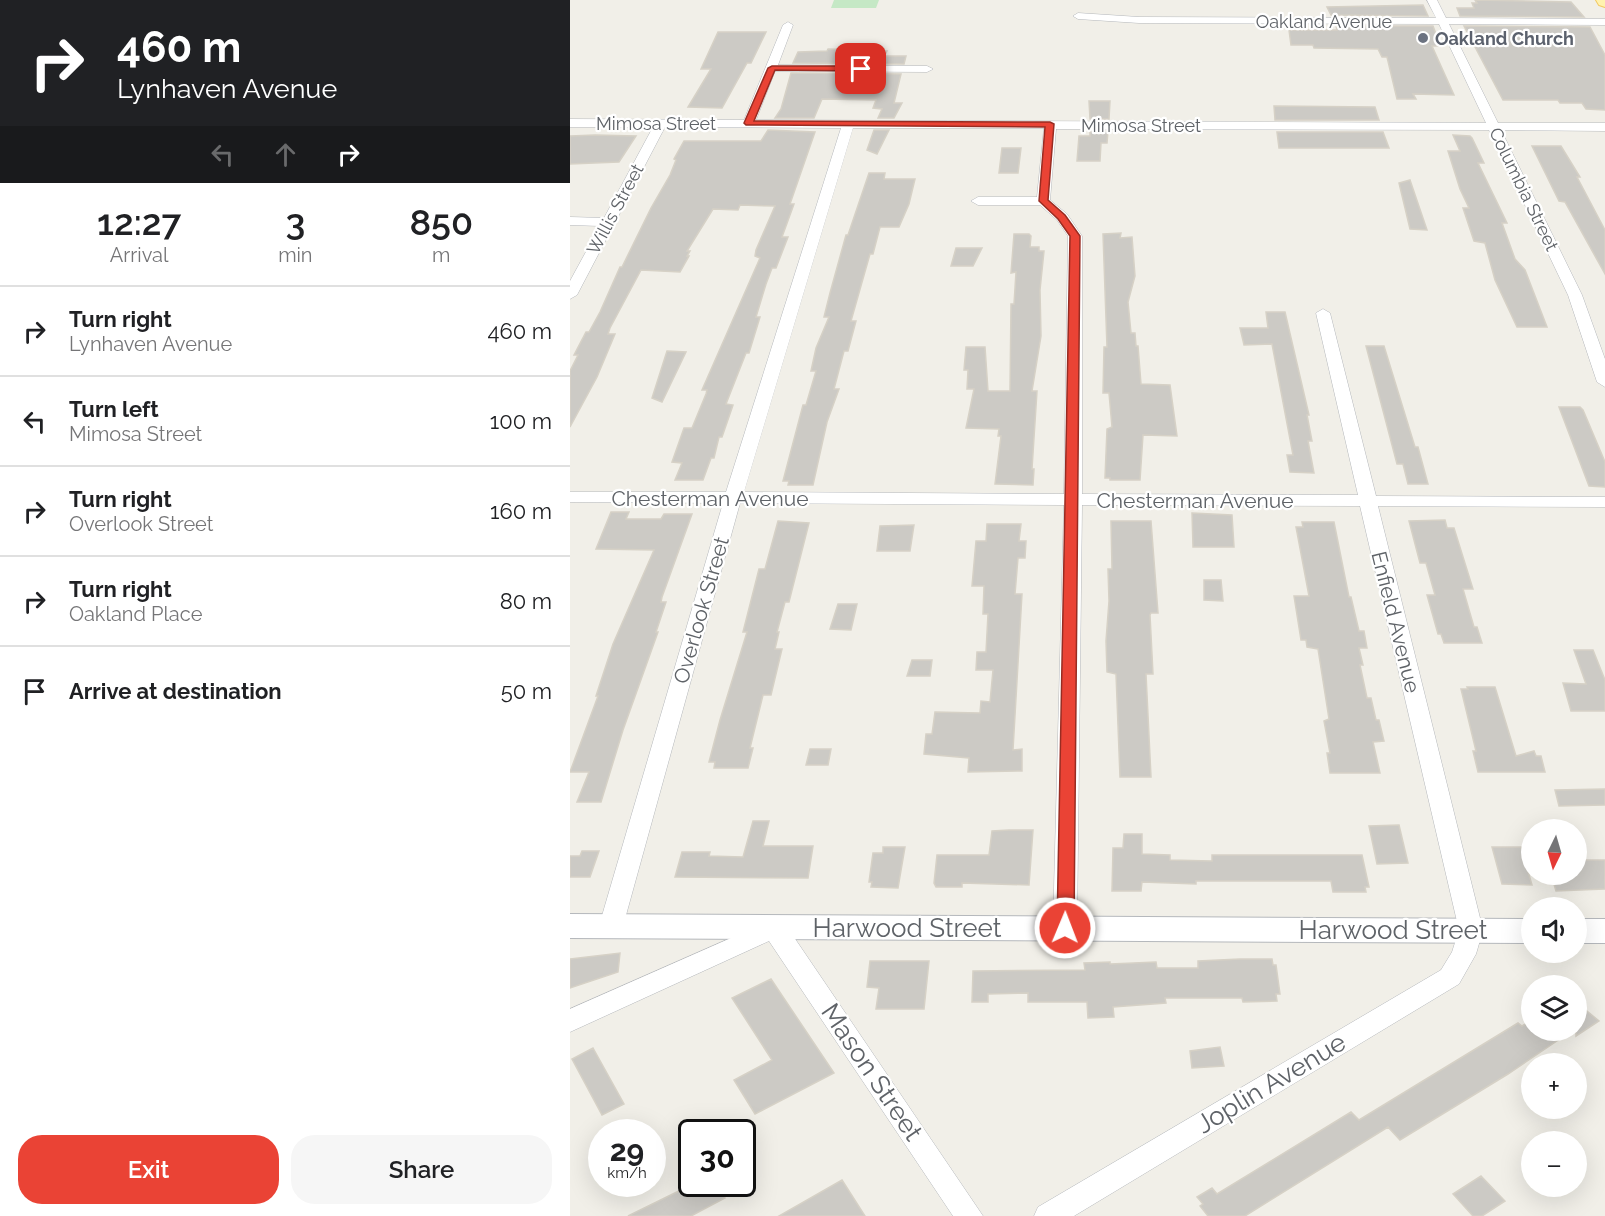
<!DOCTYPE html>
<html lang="en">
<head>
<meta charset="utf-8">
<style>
	body { margin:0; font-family:Raleway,sans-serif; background:#f6f6f6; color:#202124; height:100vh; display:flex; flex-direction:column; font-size:22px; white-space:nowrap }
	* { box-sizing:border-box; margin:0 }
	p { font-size:20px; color:#757577 }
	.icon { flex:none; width:33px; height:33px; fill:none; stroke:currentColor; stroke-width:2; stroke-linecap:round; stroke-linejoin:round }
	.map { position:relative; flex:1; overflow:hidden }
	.details { display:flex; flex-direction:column; background:#fff; width:570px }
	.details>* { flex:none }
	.hud { background:#202124; color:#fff; overflow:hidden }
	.needle { width:39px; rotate:185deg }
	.fabs { position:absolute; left:951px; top:819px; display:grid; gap:12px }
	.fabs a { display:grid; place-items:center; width:66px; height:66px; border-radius:50%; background:#fff; box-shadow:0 6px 24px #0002; font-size:30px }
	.speed { position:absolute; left:18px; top:1119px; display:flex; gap:12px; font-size:30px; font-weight:700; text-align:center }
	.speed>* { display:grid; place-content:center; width:78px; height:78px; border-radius:50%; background:#fff; box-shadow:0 6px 24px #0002; line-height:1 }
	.speed small { font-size:15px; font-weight:400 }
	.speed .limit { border:3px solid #111; border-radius:9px; background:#fff; color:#111 }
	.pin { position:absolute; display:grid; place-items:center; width:51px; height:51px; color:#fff; margin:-26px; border-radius:12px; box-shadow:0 3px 9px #0006 }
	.me { position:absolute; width:66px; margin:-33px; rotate:1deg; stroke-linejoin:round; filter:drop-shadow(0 0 4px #0008) }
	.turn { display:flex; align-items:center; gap:21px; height:126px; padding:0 18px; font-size:27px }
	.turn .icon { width:78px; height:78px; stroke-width:2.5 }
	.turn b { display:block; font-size:42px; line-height:51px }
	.lanes { display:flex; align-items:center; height:57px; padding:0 18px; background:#0003; justify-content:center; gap:30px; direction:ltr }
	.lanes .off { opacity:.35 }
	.eta { display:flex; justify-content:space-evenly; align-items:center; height:102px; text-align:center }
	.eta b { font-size:36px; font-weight:600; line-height:42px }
	.action { display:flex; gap:12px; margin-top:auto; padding:12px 18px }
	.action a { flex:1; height:69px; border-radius:24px; background:#ea4335; color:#fff; font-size:24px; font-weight:600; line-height:69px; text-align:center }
	.action a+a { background:#f6f6f6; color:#202124 }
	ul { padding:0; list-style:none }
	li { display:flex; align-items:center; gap:18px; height:90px; padding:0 18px; border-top:2px solid #e0e0e0 }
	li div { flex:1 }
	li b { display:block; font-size:22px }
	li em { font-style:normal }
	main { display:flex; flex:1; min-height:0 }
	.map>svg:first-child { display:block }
	.green { fill:#c5e8c5 }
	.building { fill:#cccac5; stroke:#d6d1c6; stroke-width:1.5 }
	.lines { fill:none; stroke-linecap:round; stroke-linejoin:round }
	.minor-casing { stroke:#b5b8bc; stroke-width:1 }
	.tertiary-casing { stroke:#b5b8bc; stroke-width:2 }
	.primary-casing { stroke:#f2c960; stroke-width:2 }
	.minor { fill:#fff; fill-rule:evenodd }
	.tertiary { fill:#fff; fill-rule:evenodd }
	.primary { fill:#fff2af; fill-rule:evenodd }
	.route { fill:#ea4335; stroke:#982c22; stroke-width:1.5 }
	.worship-dot { fill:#6b7280; stroke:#fff; stroke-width:2 }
	.labels { text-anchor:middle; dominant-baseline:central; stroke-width:4.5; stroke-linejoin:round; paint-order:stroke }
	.far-street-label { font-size:18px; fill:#5f6368; stroke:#fff }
	.far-worship-label { font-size:18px; font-weight:bold; fill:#5b616d; stroke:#fff; text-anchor:start }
	.street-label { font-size:21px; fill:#5f6368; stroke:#fff }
	.near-street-label { font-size:26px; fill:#5f6368; stroke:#fff }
</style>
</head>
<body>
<main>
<section class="details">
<div class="hud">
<div class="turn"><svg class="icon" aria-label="right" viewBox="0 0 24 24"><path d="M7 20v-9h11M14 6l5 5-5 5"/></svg><div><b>460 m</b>Lynhaven Avenue</div></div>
<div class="lanes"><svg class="icon off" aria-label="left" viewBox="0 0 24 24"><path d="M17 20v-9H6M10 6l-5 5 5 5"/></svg><svg class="icon off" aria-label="ahead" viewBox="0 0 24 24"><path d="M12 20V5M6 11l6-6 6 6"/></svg><svg class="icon" aria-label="right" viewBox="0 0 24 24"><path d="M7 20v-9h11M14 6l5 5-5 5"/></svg></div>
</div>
<div class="eta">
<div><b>12:27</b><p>Arrival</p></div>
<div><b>3</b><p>min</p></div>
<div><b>850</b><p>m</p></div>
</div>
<ul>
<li><svg class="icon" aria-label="right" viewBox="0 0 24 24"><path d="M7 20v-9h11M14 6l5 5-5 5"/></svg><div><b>Turn right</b><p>Lynhaven Avenue</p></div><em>460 m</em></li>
<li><svg class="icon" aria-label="left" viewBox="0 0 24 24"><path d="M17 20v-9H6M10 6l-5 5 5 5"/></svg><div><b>Turn left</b><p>Mimosa Street</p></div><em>100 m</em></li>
<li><svg class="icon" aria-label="right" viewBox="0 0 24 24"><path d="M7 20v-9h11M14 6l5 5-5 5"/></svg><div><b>Turn right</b><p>Overlook Street</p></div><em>160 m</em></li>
<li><svg class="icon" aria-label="right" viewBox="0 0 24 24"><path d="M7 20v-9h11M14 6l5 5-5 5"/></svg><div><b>Turn right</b><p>Oakland Place</p></div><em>80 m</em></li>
<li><svg class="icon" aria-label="arrive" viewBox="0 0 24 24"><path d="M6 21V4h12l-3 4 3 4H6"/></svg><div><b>Arrive at destination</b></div><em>50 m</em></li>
</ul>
<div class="action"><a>Exit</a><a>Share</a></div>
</section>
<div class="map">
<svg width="1035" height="1216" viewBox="0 0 1035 1216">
	<rect width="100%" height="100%" fill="#f1efe8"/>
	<path class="green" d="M264 0H309L306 8H261Z"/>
	<path class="building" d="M905 0 1001 2 1014 17 890 16 887 8H904L902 3H907Z
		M853 5 858 16 761 15 757 7Z
		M766 26H863L869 42H867L868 46H862L884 95 843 94 846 99H827L817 57H812L808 49 744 48 743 45H721L719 30H767Z
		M894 26 1020 27 1035 55V110L1016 109 1012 103H990L988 100H933Z
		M148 32H196L181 63H177L152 108 118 107 141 69H131Z
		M258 49 317 51 314 56H336L334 64 223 63 228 52 257 51Z
		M221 73 331 74 324 103H332L324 118H308L312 109 303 108 306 100 252 99 244 118H205L211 109Z
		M519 101H540L539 119H520Z
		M704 106 805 107 809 120H705Z
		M198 130 245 132 220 204H224L212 237H218L206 268H202L196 284 186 317H190L179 353H176L156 404 163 405 152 437H149L144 458H141L133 480H105L112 463 102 462 114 428H122L136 394 137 390H132L190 258 185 256 186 250 205 206 170 205 168 210 143 209 117 251H120L117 256H119L110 272 71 270 40 328 38 334H45L27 377 0 427V371L8 355H4L16 332H19L30 312 50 267H52L81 208 100 175 106 160 104 159 114 141H191Z
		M304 130H319L307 154 297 150Z
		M520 131H538L537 143H531L530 161H507L509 136H520Z
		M707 132H813L819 148H709Z
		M25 135 66 136 49 162 0 164V136Z
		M883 135 900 136 902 138 914 163H908L937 223H932L945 259 955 270 977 327H947L925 280 915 243 904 241 893 208H899L890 189 878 151H890Z
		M962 146H991L1010 177H1007L1035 230V274L995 202 989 201Z
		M432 148H451L448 173H429Z
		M299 173H315L314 179H345L339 204 329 227H310L303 254H300L281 321H286L278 351H274L264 389H269L257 422 243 485H218L219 481H213L233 405H236L246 371H241L246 348 259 317H254L260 293 276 235H278Z
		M840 180 857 230 840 229 829 183Z
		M551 233 550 238 562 237 565 276 558 302 561 333H565L566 346H568L571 384 600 385 607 436 573 435 570 480H540V478H535L537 429 542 427 539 393H533L534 347H537L533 234Z
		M444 234H459L461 236 460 247H469V251H474L470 290 471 336 462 391H467L462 469H464L463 485 425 484 431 436H428L429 429 396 428 404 389H397L398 370H394L396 347H415L418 391H440L441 304H444L446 272 441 273Z
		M386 248H412L403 266H381Z
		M696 312H715L739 415H737L742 441H738L744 473 720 472 717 455H723L702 344 674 345 670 328H698Z
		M796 346H814L845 447H848L858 484H838L833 464H827Z
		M97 351 116 352 92 402 82 398Z
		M989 407H1010L1013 410 1035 462V487L1019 486Z
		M41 512H59L56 519H91L94 514H122L92 597 91 602H96L86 632H88L53 730 31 802H7L19 772H0L28 696H26L43 644 84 550 26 549Z
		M622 513 662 515 664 547H623Z
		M875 520 877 528H884L903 589H893L904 627H907L912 643H874L871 634H868L857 595H865L856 563H850L839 521Z
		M208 521 239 523 219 602H215L207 632H209L205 649H212L201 695H193L180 748H183L178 768H144L145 762H139L150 720 177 632H173L189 569H195Z
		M541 521H581L588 613H581L580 615 583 674H576L581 777H550L546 674 537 672 536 641 539 601 538 569H542Z
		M732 522H764L779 597H781L789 631H794L797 648H789L793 665H790L797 698H801L806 720H809L814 741 803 742 810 773H760L757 753H760L754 721 759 719 748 649 737 647 736 640H731L724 596H739L726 527H733Z
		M417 524H451L449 541H456L455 558H448L445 594H452L443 750 452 749V771L398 772 399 758 354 754 356 734H362L365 712 410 713 411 701 420 702 423 670H406L407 652H416L418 614H413L414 586H402L406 541H416Z
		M344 525 340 551H307L310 526Z
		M634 580H651L653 601 634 600Z
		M268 604H287L281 630 260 629Z
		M1004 650H1023L1035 680V711H1001L993 683 1016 684Z
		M342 660H362L360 676H337Z
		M897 687H925L946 756 964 751 966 756H971L975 772H908L903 751H906L891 689H898Z
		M240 749H261L258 765H236Z
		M1035 789V805L989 806 985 790Z
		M183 821H199L193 846H243L238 878 105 877 112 852H140L139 856 173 857Z
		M829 825 838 863 807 864 799 826Z
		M439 830H463L459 885 392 883V887H366L364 883 367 855H419L422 831Z
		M554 834H572V854L600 855V860L642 861V855H792L799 887H795L796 892H763L761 881H626V884L572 882 571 891H542L543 848H553Z
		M313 847H335L328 888 301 887 302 882H299L303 853H313Z
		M922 847H951L962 885 932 884Z
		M12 851H29L20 877H0V856H10Z
		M1006 860H1035V889L986 891 981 874H1006Z
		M50 953 48 972 0 988V959Z
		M670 959H702L703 965H706L710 994H706L707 1001 673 1002 672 998H595L596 1003 543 1007 544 1017 518 1018 517 1002H458V993L418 994V1002H402L403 971 515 970 514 963 540 962V964L586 962 587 968H628V961Z
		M300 961H359L354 1009H306L309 988 297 987Z
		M201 979 264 1073 185 1114 164 1080 202 1060 162 998Z
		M1006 1002 1029 1021 1006 1036Z
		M962 1020V1030H1003L938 1074 830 1140 818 1127 675 1216H638L630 1206 633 1204 627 1197 642 1188 647 1194 781 1112 789 1120 948 1023 952 1026Z
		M650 1047 654 1066 622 1068 620 1051Z
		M23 1048 54 1104 32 1115 2 1059Z
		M911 1176 935 1201 912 1216H903L883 1194Z
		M272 1180 295 1216H209Z
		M123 1184H147L155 1198 121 1216H58Z"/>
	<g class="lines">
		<g class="minor-casing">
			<path id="minor" d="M857 0H867L876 18 1035 19V25L879 24 928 123H1035V131L931 130 1012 295 1035 359V387L1027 382 998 295 919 130 486 129 480 200 497 214 512 236V494L788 495 746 313 753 309 760 313 806 496 1035 497V507L808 506 913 930 906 954 889 984 504 1216H464L468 1207 871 970 882 952 889 930 790 506 512 505 507 928 504 935 495 937 486 935 483 928 494 505 170 503 53 926 50 933 41 935 32 933 29 926 153 503 0 502V492H156L271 128 95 127 7 295 0 299V281L30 226 0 225V217L34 218 83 127H0V119L174 120 213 25 218 22 223 25 208 65 357 66 363 69 357 72 205 71 186 120 916 123 869 24 569 23 508 19 503 16 508 13 569 17 866 18ZM283 128H474L467 197H408L401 201 408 205H470L487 220 498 236 494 494 174 492Z
				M204 919 213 921 413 1216H383L199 941 0 1032V1009Z"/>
		</g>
		<g class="tertiary-casing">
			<path id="tertiary" d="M0 914 962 919V943L0 938Z
				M1006 919H1035V943H1006Z"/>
		</g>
		<g class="primary-casing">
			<path id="primary" d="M1026 0H1035V7L1029 5Z"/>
		</g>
		<use href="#minor" class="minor"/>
		<use href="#tertiary" class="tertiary"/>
		<use href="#primary" class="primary"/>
	</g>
	<path class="route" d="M202 66H291L295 69 291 71 205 70 184 121 480 122 484 124 478 200 495 215 510 236 504 928 501 933 495 935 489 933 487 928 500 236 488 219 469 201 475 127 176 125 174 123 198 68Z"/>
	<circle class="worship-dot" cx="853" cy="38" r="6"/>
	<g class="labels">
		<g class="far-street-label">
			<text x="754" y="21">Oakland Avenue</text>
			<text x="86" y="123">Mimosa Street</text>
			<text x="571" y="125">Mimosa Street</text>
			<text transform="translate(954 189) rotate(64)">Columbia Street</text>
			<text transform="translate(45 209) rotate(-62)">Willis Street</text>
		</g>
		<g class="far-worship-label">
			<text x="865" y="38">Oakland Church</text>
		</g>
		<g class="street-label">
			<text x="140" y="498">Chesterman Avenue</text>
			<text x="625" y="500">Chesterman Avenue</text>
			<text transform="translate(131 610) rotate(-74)">Overlook Street</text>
			<text transform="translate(826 622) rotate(76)">Enfield Avenue</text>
		</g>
		<g class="near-street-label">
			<text x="337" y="928">Harwood Street</text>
			<text x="823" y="930">Harwood Street</text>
			<text transform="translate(302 1072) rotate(56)">Mason Street</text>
			<text transform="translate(701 1083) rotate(-31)">Joplin Avenue</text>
		</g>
	</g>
</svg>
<div class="fabs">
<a><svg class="needle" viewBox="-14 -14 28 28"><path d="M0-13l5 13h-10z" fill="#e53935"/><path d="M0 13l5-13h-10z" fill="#757577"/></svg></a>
<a><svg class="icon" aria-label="sound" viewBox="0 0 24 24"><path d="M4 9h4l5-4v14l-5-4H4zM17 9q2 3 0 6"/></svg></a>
<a><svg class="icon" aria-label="layers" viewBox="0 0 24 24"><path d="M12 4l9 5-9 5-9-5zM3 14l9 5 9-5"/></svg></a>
<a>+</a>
<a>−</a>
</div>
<div class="speed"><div>29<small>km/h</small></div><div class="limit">30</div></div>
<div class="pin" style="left:291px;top:69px;background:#d93025"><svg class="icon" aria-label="arrive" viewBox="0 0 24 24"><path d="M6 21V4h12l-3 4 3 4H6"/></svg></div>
<svg class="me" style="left:495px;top:928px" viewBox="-20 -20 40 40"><circle r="17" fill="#ea4335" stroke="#fff" stroke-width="3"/><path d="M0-11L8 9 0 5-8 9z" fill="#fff"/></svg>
</div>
</main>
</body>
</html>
